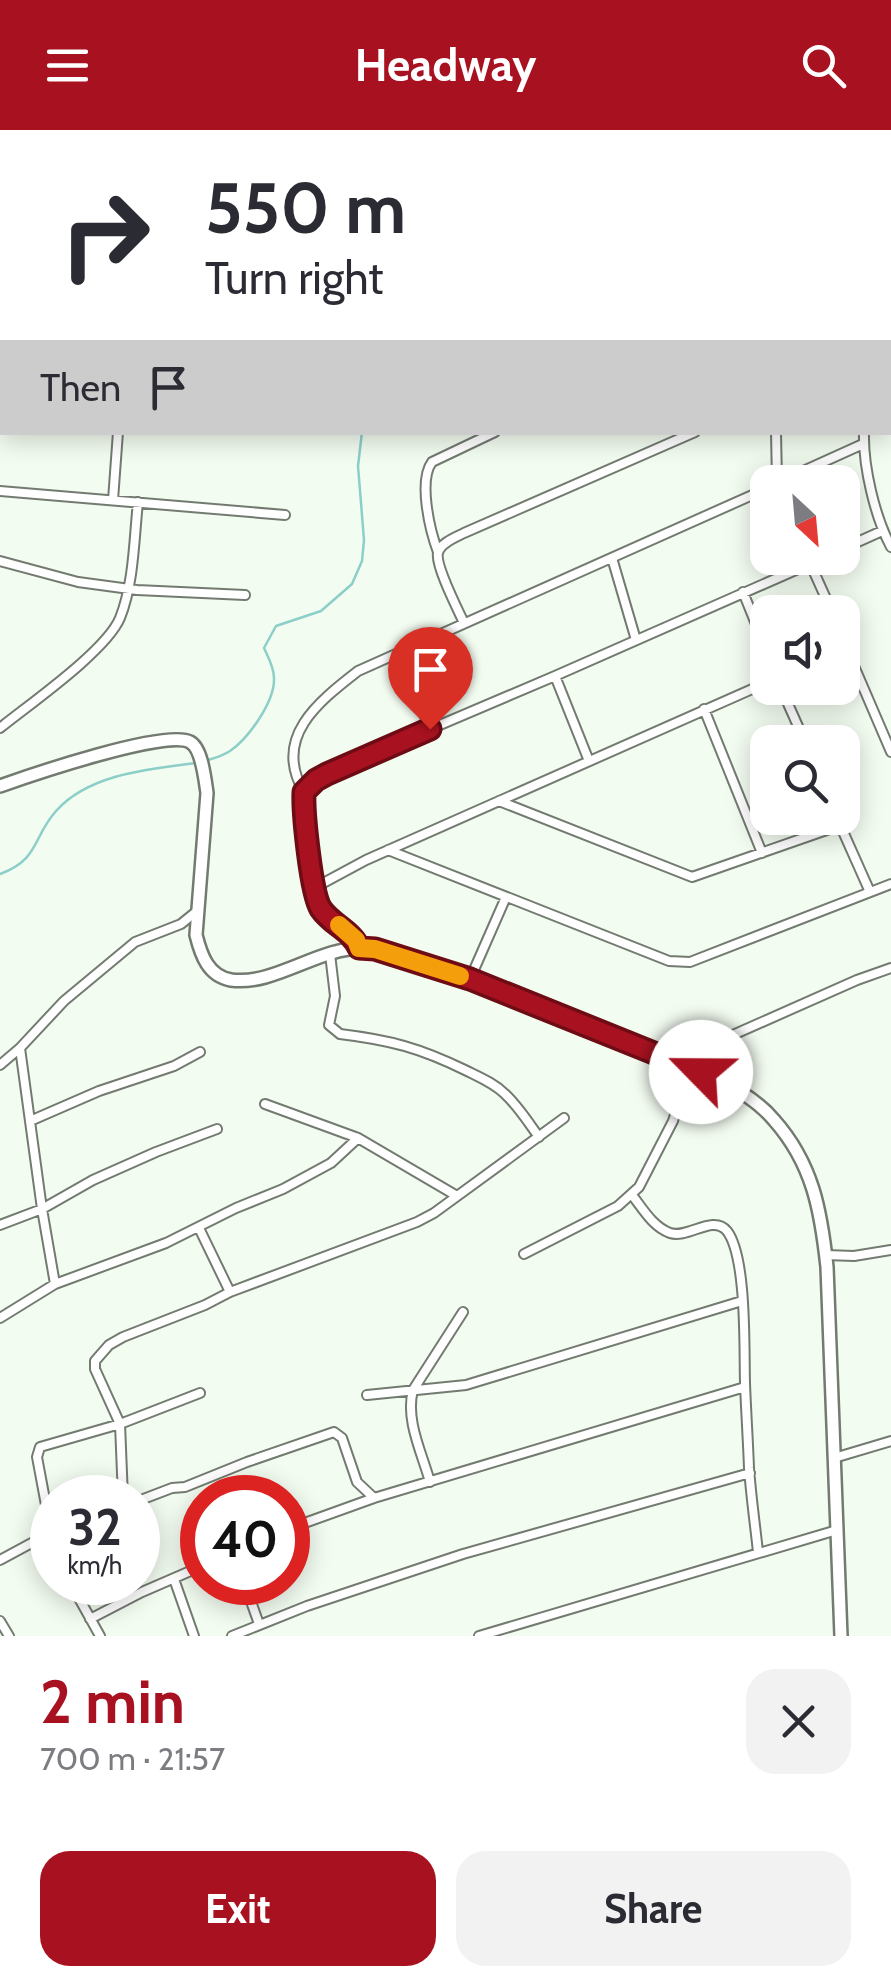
<!DOCTYPE html>
<html lang="en">
<head>
<meta charset="utf-8">
<style>
	body { margin:0; font-family:Cabin,sans-serif; background:#f2f2f3; color:#2b2b33; height:100vh; display:flex; flex-direction:column; font-size:38px; white-space:nowrap }
	* { box-sizing:border-box; margin:0 }
	p { font-size:32px; color:#7c7c81 }
	.icon { flex:none; width:55px; height:55px; fill:none; stroke:currentColor; stroke-width:2; stroke-linecap:round; stroke-linejoin:round }
	.map { position:relative; height:1506px; overflow:hidden }
	.drawer { display:flex; flex-direction:column; background:#fff; flex:1 }
	.drawer>* { flex:none }
	.guide { position:absolute; left:0px; top:0px; width:892px; height:305px; box-shadow:0 5px 25px #0003; background:#fff; color:#2b2b33; overflow:hidden }
	.needle { width:65px; rotate:154deg }
	.tools { position:absolute; left:750px; top:335px; display:grid; gap:20px }
	.tools a { display:grid; place-items:center; width:110px; height:110px; border-radius:20px; background:#fff; box-shadow:0 5px 25px #0003; font-size:50px }
	.speed { position:absolute; left:30px; top:1345px; display:flex; gap:20px; font-size:50px; font-weight:700; text-align:center }
	.speed>* { display:grid; place-content:center; width:130px; height:130px; border-radius:50%; background:#fff; box-shadow:0 5px 25px #0003; line-height:1 }
	.speed small { font-size:25px; font-weight:400 }
	.speed .limit { border:15px solid #d22; background:#fff; color:#111 }
	.pin { position:absolute; display:grid; place-items:center; width:85px; height:85px; color:#fff; margin:-102px -42px; border-radius:50% 50% 50% 0; rotate:-45deg; box-shadow:0 0 10px #0007 }
	.pin .icon { rotate:45deg }
	.me { position:absolute; width:110px; margin:-55px; rotate:293deg; stroke-linejoin:round; filter:drop-shadow(0 0 8px #0008) }
	.turn { display:flex; align-items:center; gap:35px; height:210px; padding:0 40px; font-size:45px }
	.turn .icon { width:130px; height:130px; stroke-width:2.5 }
	.turn b { display:block; font-size:70px; line-height:85px }
	.then { display:flex; align-items:center; height:95px; padding:0 40px; background:#0003; gap:20px; font-size:38px }
	.round { display:grid; place-items:center; flex:none; width:105px; height:105px; border-radius:30px; background:#f2f2f3 }
	.headline { display:flex; align-items:center; justify-content:space-between; height:170px; padding:0 40px }
	h1 { font-size:60px; font-weight:700; line-height:75px; color:#a81220 }
	.primary-button { display:flex; gap:20px; margin-top:auto; padding:20px 40px }
	.primary-button a { flex:1; height:115px; border-radius:30px; background:#a81220; color:#fff; font-size:40px; font-weight:700; line-height:115px; text-align:center }
	.primary-button a+a { background:#f2f2f3; color:#2b2b33 }
	header { display:flex; justify-content:space-between; align-items:center; height:130px; padding:0 40px; background:#a81220; color:#fff; font-size:45px; font-weight:700 }
	.map>svg:first-child { display:block }
	.lines { fill:none; stroke-linecap:round; stroke-linejoin:round }
	.stream { stroke:#8bcfc8; stroke-width:2.5 }
	.street-casing { stroke:#737b71; stroke-width:12 }
	.secondary-casing { stroke:#737b71; stroke-width:16 }
	.street { stroke:#fff; stroke-width:8 }
	.secondary { stroke:#fff; stroke-width:11 }
	.route-casing { stroke:#6d0c15; stroke-width:25 }
	.route { stroke:#a81220; stroke-width:18 }
	.slow { stroke:#f59e0b; stroke-width:18 }
</style>
</head>
<body>
<header><svg class="icon" aria-label="menu" viewBox="0 0 24 24"><path d="M4 6h16M4 12h16M4 18h16"/></svg>Headway<svg class="icon" aria-label="search" viewBox="0 0 24 24"><circle cx="10" cy="10" r="6"/><path d="M15 15l6 6"/></svg></header>
<div class="map">
<svg width="891" height="1506" viewBox="0 0 891 1506">
	<rect width="100%" height="100%" fill="#f3fcf1"/>
	<g class="lines">
		<path class="stream" d="M682 2 684 0
			M208 630C215 628 224 625 230 621 249 608 275 571 274 548 274 537 268 527 264 518L276 496 321 481 352 454 362 431 364 410 358 336 362 302
			M0 744C40 729 32 708 56 681 89 644 149 639 196 633"/>
		<g class="street-casing">
			<path id="street" d="M278 0 279 2
				M351 0 352 2
				M433 2 440 0
				M890 158 891 160
				M0 204H2
				M890 219 891 218
				M0 281H2
				M776 302 777 352
				M864 302C863 337 875 387 891 417
				M779 352 863 314
				M0 361 285 385
				M113 370 118 302
				M842 419 882 401
				M438 422C430 401 418 351 432 332L495 302
				M612 428 636 510
				M0 431 78 452 137 460 245 465
				M810 433 832 482
				M743 462 768 524
				M464 493C458 480 435 435 438 423 440 413 456 407 464 403L695 302
				M842 508 891 622
				M399 523 430 599
				M555 546 589 631
				M781 558 805 612
				M704 579 762 723
				M0 598C31 573 106 521 120 488 134 453 134 409 138 372
				M304 662C272 608 318 572 358 541L768 358
				M499 671 692 747 841 695
				M837 688 870 762
				M388 720 669 831 690 832 891 754
				M314 758 366 730 768 552
				M197 781 181 794 135 812 64 871 20 918 42 1079 55 1154 166 1113 236 1078 283 1059 331 1033 358 1008
				M359 818C349 795 323 789 315 765L303 673C305 658 314 651 327 643L555 546 823 428
				M330 824 335 866 329 895 340 904C390 910 420 918 465 940 479 947 494 953 505 964 518 976 528 992 539 1007
				M470 849 506 767
				M0 935 20 918
				M265 974 358 1008 457 1066
				M30 991 99 961 174 936 200 922
				M632 1065C643 1079 653 1097 670 1103 688 1109 713 1084 727 1101 747 1127 744 1219 745 1253 746 1281 748 1310 749 1338 751 1366 755 1394 758 1422
				M0 1095 42 1079 93 1050 156 1022 217 999
				M199 1098 230 1162
				M524 1124 618 1076 639 1057 673 991 683 960 684 949 681 934 690 924 857 850 891 838
				M826 1125 854 1126 891 1120
				M0 1188 55 1154
				M367 1265 466 1255 742 1171
				M834 1328 891 1311
				M430 1352C422 1323 405 1290 413 1260L463 1182
				M123 1368 120 1294 95 1239V1231L109 1215 123 1207 205 1175 230 1162 417 1092 434 1083 564 988
				M138 1371 172 1358 185 1357 247 1332 334 1302 342 1308 357 1352 374 1368
				M288 1399 374 1368 745 1257
				M52 1407 37 1327 40 1317 120 1294 200 1263
				M0 1430 52 1402
				M174 1449 194 1506
				M70 1452 100 1506
				M244 1452 259 1494
				M90 1489 142 1462 202 1436
				M0 1491 9 1506
				M232 1506 307 1476 463 1424 750 1343
				M479 1506 837 1400"/>
		</g>
		<g class="secondary-casing">
			<path id="secondary" d="M0 656C31 645 166 599 190 612 202 618 205 650 207 663L196 805C201 825 208 846 231 850 274 856 319 817 363 818 383 819 403 827 422 833 458 845 493 859 529 873 592 898 658 921 719 950 739 960 760 973 774 990 813 1034 821 1081 827 1137L841 1506"/>
		</g>
		<use href="#street" class="street"/>
		<use href="#secondary" class="secondary"/>
	</g>
	<g class="lines">
		<g class="route-casing">
			<path id="route" d="M430 599 327 644 316 650 304 662C303 682 311 764 321 779 332 795 351 800 359 818L375 819 470 849 701 942"/>
		</g>
		<use href="#route" class="route"/>
		<path class="slow" d="M339 795 356 810 359 818 375 819 460 846"/>
	</g>
</svg>
<div class="tools">
<a><svg class="needle" viewBox="-14 -14 28 28"><path d="M0-13l5 13h-10z" fill="#e53935"/><path d="M0 13l5-13h-10z" fill="#7c7c81"/></svg></a>
<a><svg class="icon" aria-label="sound" viewBox="0 0 24 24"><path d="M4 9h4l5-4v14l-5-4H4zM17 9q2 3 0 6"/></svg></a>
<a><svg class="icon" aria-label="search" viewBox="0 0 24 24"><circle cx="10" cy="10" r="6"/><path d="M15 15l6 6"/></svg></a>
</div>
<div class="speed"><div>32<small>km/h</small></div><div class="limit">40</div></div>
<div class="pin" style="left:430px;top:599px;background:#d93025"><svg class="icon" aria-label="arrive" viewBox="0 0 24 24"><path d="M6 21V4h12l-3 4 3 4H6"/></svg></div>
<svg class="me" style="left:701px;top:942px" viewBox="-20 -20 40 40"><circle r="19" fill="#fff"/><path d="M0-13L10 11 0 6-10 11z" fill="#a81220"/></svg>
<div class="guide">
<div class="turn"><svg class="icon" aria-label="right" viewBox="0 0 24 24"><path d="M7 20v-9h11M14 6l5 5-5 5"/></svg><div><b>550 m</b>Turn right</div></div>
<div class="then">Then<svg class="icon" aria-label="arrive" viewBox="0 0 24 24"><path d="M6 21V4h12l-3 4 3 4H6"/></svg></div>
</div>
</div>
<section class="drawer">
<div class="headline"><div><h1>2 min</h1><p>700 m · 21:57</p></div><a class="round"><svg class="icon" aria-label="close" viewBox="0 0 24 24"><path d="M6 6l12 12M18 6L6 18"/></svg></a></div>
<div class="primary-button"><a>Exit</a><a>Share</a></div>
</section>
</body>
</html>
